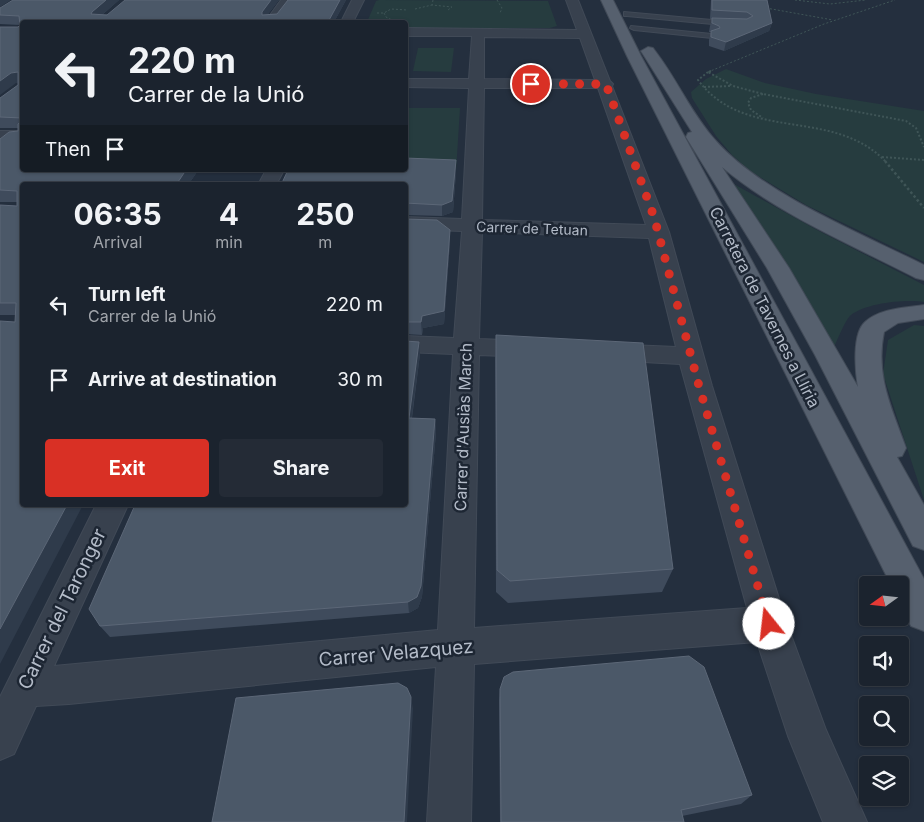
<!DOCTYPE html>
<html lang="en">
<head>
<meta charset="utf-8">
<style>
	body { margin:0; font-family:Inter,sans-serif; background:#242b36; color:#f1f3f6; height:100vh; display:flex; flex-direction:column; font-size:19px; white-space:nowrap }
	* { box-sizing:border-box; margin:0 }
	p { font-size:16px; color:#a0a4aa }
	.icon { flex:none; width:28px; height:28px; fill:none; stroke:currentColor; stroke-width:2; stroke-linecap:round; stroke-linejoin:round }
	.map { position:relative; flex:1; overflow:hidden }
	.panel { position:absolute; left:20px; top:182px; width:388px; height:325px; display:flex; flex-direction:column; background:#1b232e; border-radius:5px; box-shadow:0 1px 4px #0004,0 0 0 1px #39404a }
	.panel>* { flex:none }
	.banner { position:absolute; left:20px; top:20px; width:388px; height:152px; border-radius:5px; box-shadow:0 1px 4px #0004,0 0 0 1px #39404a; background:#1b232e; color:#f1f3f6; overflow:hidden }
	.needle { width:32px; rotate:255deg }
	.controls { position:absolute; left:859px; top:576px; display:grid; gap:10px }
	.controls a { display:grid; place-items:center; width:50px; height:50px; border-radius:5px; background:#1b232e; box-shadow:0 1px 4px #0004,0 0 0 1px #39404a; font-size:25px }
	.pin { position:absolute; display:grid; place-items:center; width:42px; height:42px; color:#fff; margin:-21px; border:2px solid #fff; border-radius:50%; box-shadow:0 1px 5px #0007 }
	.me { position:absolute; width:55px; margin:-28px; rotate:344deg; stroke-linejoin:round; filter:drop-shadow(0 0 4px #0008) }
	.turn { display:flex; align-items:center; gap:18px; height:105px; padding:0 25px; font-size:22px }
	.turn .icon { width:65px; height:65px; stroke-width:2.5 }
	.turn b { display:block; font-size:35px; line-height:42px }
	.then { display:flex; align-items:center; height:48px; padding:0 25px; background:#0003; gap:10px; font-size:19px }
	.eta { display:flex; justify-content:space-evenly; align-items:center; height:85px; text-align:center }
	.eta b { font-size:30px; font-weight:700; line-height:35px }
	.action { display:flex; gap:10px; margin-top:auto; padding:10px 25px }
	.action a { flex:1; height:58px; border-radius:5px; background:#d93025; color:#fff; font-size:20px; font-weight:700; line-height:58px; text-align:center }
	.action a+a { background:#242b36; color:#f1f3f6 }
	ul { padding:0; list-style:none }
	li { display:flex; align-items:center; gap:15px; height:75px; padding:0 25px }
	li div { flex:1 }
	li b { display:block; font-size:19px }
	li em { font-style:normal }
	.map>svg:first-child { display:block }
	.green { fill:#263c3f }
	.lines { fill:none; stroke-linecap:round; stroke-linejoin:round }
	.lane-casing { stroke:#414a57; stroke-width:2 }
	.street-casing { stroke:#414a57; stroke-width:2 }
	.primary-casing { stroke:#414a57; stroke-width:2 }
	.path-far2 { stroke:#3f5557; stroke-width:1; stroke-dasharray:2 2; stroke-linecap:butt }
	.path-far1 { stroke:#3f5557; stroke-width:2; stroke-dasharray:2 2; stroke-linecap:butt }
	.path { stroke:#3f5557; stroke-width:2.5; stroke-dasharray:2.5 2.5; stroke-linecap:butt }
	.lane { fill:#38414e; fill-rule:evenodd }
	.street { fill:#38414e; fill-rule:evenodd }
	.primary { fill:#56606e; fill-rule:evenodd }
	.wall { fill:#3f4b5c }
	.shaded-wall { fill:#2f3b4b }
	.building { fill:#4b5868; stroke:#5c6777 }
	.route { stroke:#d93025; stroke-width:9; stroke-dasharray:0 16.2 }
	.labels { text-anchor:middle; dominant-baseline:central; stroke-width:5; stroke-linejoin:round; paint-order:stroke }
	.far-street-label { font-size:14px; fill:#b4bcc9; stroke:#1d2633 }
	.street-label { font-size:16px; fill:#b4bcc9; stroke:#1d2633 }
	.near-street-label { font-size:19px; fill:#b4bcc9; stroke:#1d2633 }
</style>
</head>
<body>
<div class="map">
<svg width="924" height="822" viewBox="0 0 924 822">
	<rect width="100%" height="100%" fill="#242f3e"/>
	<path class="green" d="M379 0 548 1 557 26 550 28H405V22H367L376 1Z
		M418 48H454L451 72 413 71Z
		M726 69 765 83 816 94 924 111V262L806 205 750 171 732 155 716 136 692 98 691 92 706 79Z
		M405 108H460L456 172 405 170Z
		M732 183 817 230 924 285V302C906 299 866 303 851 315 845 320 838 339 834 347Z
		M914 325 924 326V500L883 374 888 340Z"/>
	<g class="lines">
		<g class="lane-casing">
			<path id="lane" d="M624 12 734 22 738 24 734 26 627 16H624Z
				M631 26 712 34 716 36 712 38 634 30 630 28Z"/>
		</g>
		<g class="street-casing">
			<path id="street" d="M281 0H293L277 22H265Z
				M352 0H364L353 22H341Z
				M566 0H578L610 81 613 84 612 86 669 232 712 386 787 624 826 730 867 822H823L788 736 757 642 474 664 471 822H427L436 667 69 704 36 706 14 754 0 760V697L96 505H128L54 666 438 630 453 354 405 352V336L454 338 462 231 405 229V217L462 219 469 88 405 87V79H469L472 36H405V28L577 30ZM484 37 580 38 595 80 484 79ZM484 88H598L646 225 482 220ZM482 232 649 238 676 347 607 344 598 346 594 352 598 358 607 360 680 364 747 608 474 628 479 355 532 357 541 355 545 349 541 343 532 341 479 339Z
				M0 131H22V141H0Z
				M266 170H284L276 185H258Z"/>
		</g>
		<g class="primary-casing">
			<path id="primary" d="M601 0H613L641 56 924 579V631L911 626 900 603V585H891L627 56Z
				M648 47 653 48 661 59C680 86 694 117 716 141 763 194 860 233 924 265V280L916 278C850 244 779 215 722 167L789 268 858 387C855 371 852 333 865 322 881 308 904 308 924 305V319L898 323 884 332C875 376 892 408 906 448L902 456 897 457 924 505V550L913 546 815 355 767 268 686 137 688 133 692 132 641 51Z"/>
		</g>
		<path class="path-far2" d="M433 0 432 5 452 7 448 10
			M497 0 502 8 500 13
			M795 0 830 4 866 0
			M766 8 833 20
			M415 9 432 5
			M377 13H384L391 9 407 10
			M384 13 386 17 392 20
			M708 72 824 24 895 0"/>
		<path class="path-far1" d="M711 71 708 72 733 86 763 94 906 121 916 128 924 147
			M708 72 698 80C746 144 833 106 886 162
			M704 87 730 86
			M763 94 751 98 748 103 751 110 763 118
			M882 157 924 160"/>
		<path class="path" d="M885 161 924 208"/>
		<use href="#lane" class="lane"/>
		<use href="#street" class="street"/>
		<use href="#primary" class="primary"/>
	</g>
	<path class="wall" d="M119 0 102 15 279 0 268 14H277L288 0H346L334 22H22V170H196L197 172 188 185H22L15 322V315H0V205L17 206V202H0V139L18 131V128H0V98L18 85V82L16 83 18 27 20 25 0 24V8Z
		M711 0H767L772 23 769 31 724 51 709 46V40L711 32H709L710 26 712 19H710Z
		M456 160V172L453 212 442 216 405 215V185Z
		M405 219 450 230V242L444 324 423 328 422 335 405 334Z
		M496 335 673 569 662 592 508 603 496 592 495 360Z
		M405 341 420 354 412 418 435 419 436 432 422 597 418 608 409 613 110 637 100 626Z
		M500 689 752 795 741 804 682 816 684 822H500L499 701Z"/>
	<path class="shaded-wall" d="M0 0H11L0 7Z
		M106 0H119L95 21 91 14 92 12Z
		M271 0H279L263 21 262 12Z
		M340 0H346L334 22H328Z
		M772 23 769 31 724 51 726 42Z
		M18 72 22 82 16 83 0 95V81L11 73Z
		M456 160V172L453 212 442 216V205Z
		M186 170H196L197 172 188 185H176Z
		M450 230V242L444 324 423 328 422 335 421 322 422 316Z
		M419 342 420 354 410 430 409 418Z
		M435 419 436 432 422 597 418 608 409 613 408 602Z
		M67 505H83L0 664V629Z
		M411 697 413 709 407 822H404Z"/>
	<path class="building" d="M13 0H106L92 12 91 14 107 15 125 0H271L262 12V15L277 14 288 0H340L328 22H22V118L0 117V98L18 85V72L11 73 0 81V27H18L20 25 19 16 0 15V8Z
		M712 0H767L772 23 726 42 711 37V31L720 28 719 26 712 23V18L747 19 753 16 747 12 712 10Z
		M22 120V170H186L176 185H22V505H67L0 629V321L15 322 16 303H0V205L17 206V191L0 190V139L9 132 18 131V124Z
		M405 158 456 160 452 201 442 205 405 203V185H281L288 170H405Z
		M405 219 437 220 450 230 444 311 422 316 421 322H405Z
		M496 335 643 343 673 569 510 581 497 570Z
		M405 341 419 342 409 418 435 419 421 586 417 597 408 602 100 626 89 609 135 505H405Z
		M689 656 704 667 752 795 681 810 684 822H501L500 689 504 677 513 672Z
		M398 683 407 688 411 697 404 822H212L236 698Z"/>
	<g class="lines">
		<path class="route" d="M531 84H606L654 217 699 386 769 624"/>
	</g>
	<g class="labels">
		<g class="far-street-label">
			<text transform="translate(532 228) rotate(2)">Carrer de Tetuan</text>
		</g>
		<g class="street-label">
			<text transform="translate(765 307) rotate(63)">Carretera de Tavernes a Llíria</text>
			<text transform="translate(463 427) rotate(-88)">Carrer d'Ausiàs March</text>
		</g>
		<g class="near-street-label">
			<text transform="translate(62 609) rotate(-64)">Carrer del Taronger</text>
			<text transform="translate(396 653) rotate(-5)">Carrer Velazquez</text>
		</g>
	</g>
</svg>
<div class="controls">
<a><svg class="needle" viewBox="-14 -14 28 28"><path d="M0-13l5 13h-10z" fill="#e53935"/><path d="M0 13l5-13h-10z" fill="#a0a4aa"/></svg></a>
<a><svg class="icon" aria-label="sound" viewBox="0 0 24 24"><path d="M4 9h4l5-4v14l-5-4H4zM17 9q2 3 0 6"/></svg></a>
<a><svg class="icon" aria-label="search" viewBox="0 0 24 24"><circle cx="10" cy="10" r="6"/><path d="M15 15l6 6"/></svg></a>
<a><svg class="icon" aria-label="layers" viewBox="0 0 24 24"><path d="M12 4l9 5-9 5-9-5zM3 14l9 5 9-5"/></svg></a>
</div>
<div class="pin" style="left:531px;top:84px;background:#d93025"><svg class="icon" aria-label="arrive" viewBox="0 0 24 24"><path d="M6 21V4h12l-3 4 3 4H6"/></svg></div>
<svg class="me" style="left:769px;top:624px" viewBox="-20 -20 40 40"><circle r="19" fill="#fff"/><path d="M0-13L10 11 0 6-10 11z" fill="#d93025"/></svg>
<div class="banner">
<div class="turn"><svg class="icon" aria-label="left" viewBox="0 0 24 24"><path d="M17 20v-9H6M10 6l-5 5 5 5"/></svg><div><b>220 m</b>Carrer de la Unió</div></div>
<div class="then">Then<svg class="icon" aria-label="arrive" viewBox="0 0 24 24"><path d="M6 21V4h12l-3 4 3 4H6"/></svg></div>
</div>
<section class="panel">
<div class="eta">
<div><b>06:35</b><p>Arrival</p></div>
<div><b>4</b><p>min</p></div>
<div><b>250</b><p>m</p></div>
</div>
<ul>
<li><svg class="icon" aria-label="left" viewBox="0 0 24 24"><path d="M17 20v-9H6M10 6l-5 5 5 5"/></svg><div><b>Turn left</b><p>Carrer de la Unió</p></div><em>220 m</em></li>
<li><svg class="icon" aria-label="arrive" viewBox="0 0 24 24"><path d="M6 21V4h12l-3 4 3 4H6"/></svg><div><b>Arrive at destination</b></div><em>30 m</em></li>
</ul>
<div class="action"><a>Exit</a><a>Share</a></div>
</section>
</div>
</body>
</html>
